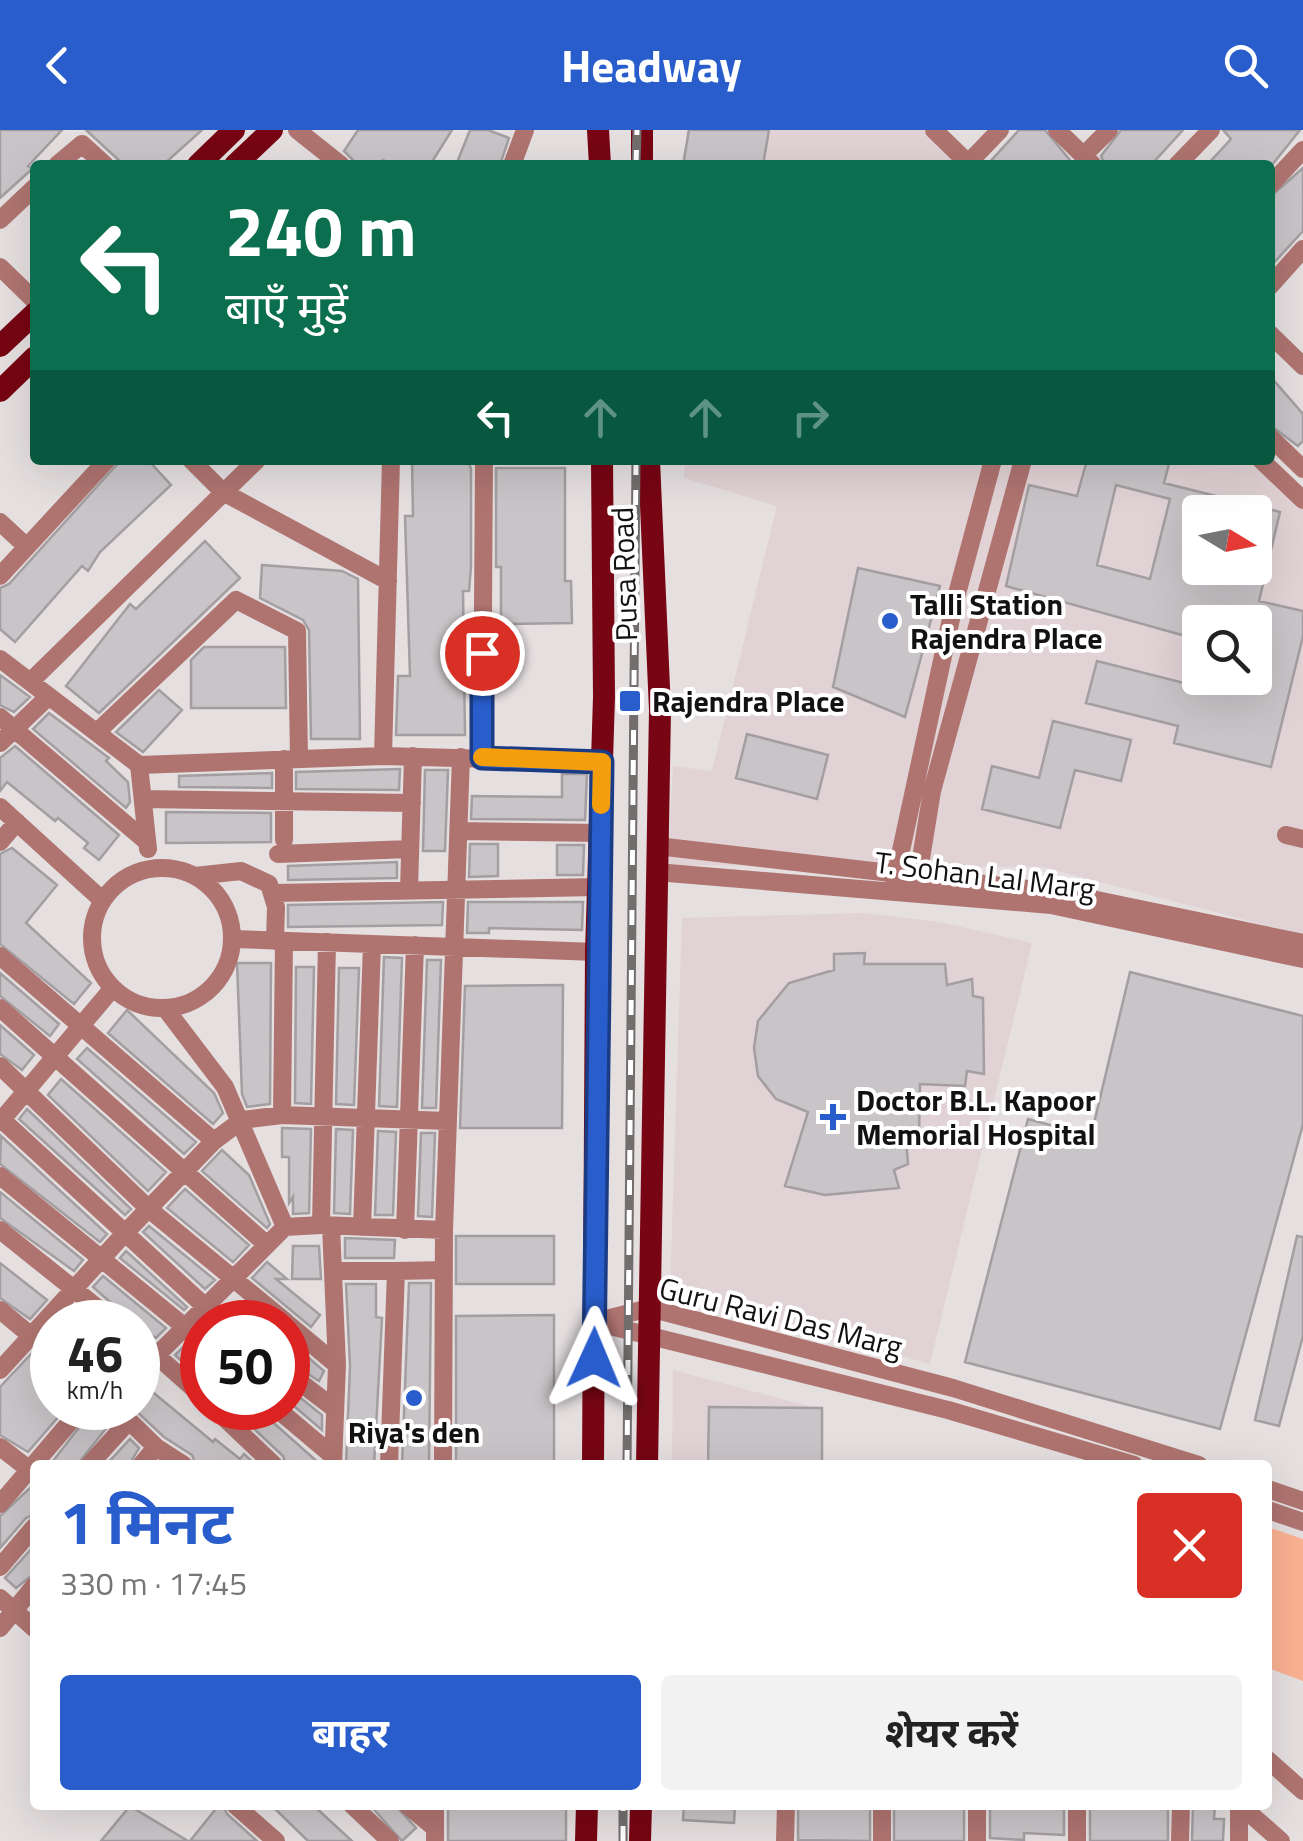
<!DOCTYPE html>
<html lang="hi">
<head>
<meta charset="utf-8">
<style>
	body { margin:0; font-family:"Titillium Web","Noto Sans Devanagari",sans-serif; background:#f2f2f2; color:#222; height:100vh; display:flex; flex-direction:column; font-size:38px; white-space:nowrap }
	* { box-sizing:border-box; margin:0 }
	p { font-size:32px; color:#767676 }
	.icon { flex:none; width:55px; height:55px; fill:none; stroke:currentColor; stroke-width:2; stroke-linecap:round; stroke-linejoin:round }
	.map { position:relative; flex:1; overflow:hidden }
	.drawer { position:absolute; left:30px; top:1330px; width:1242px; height:350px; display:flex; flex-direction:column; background:#fff; border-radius:10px; box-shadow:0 10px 40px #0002 }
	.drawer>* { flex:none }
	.top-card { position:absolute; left:30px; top:30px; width:1245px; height:305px; border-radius:10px; box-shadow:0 10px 40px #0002; background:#0b6e4f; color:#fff; overflow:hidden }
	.needle { width:65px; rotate:100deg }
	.controls { position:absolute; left:1182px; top:365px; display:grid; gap:20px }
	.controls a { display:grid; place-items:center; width:90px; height:90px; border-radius:10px; background:#fff; box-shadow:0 10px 40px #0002; font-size:50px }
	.speed { position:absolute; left:30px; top:1170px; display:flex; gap:20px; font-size:50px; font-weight:700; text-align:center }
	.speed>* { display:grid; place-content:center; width:130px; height:130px; border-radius:50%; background:#fff; box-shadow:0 10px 40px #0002; line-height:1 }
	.speed small { font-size:25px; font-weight:400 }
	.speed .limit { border:15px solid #d22; background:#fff; color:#111 }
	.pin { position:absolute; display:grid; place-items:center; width:85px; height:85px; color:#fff; margin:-42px; border:5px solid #fff; border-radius:50%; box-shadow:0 2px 10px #0007 }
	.me { position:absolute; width:110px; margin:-55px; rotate:1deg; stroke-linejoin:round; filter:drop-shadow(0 0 8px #0008) }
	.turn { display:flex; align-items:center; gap:35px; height:210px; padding:0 30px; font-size:45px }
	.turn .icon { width:130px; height:130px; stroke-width:2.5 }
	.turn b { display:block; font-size:70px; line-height:85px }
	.lanes { display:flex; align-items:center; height:95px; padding:0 30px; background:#0003; justify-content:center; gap:50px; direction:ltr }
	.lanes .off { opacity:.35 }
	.round { display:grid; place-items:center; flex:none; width:105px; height:105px; border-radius:10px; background:#f2f2f2 }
	.head { display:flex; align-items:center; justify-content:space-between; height:170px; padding:0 30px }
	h1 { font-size:60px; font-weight:700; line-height:75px; color:#295dcb }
	.action { display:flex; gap:20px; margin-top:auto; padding:20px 30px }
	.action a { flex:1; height:115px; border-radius:10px; background:#295dcb; color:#fff; font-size:40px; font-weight:700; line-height:115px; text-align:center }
	.action a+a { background:#f2f2f2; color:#222 }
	header { display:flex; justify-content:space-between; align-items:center; height:130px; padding:0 30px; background:#295dcb; color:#fff; font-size:45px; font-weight:700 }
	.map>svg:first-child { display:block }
	.built { fill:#e1d2d5; fill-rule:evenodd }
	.green { fill:#fab292 }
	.building { fill:#c9c4c7; stroke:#a39ea1; stroke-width:2.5; fill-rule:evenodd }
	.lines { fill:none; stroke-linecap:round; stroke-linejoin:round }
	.minor { stroke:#af7470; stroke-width:18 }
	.major { stroke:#770513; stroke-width:22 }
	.rail-casing { stroke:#726e6e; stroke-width:9 }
	.rail { stroke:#fff; stroke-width:5; stroke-dasharray:15; stroke-linecap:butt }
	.route-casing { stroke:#1b3c84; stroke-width:25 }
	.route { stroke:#295dcb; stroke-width:18 }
	.slow { stroke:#f59e0b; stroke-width:18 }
	.poi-dot { fill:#295dcb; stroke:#fff; stroke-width:4 }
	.labels { text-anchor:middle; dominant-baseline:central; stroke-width:8; stroke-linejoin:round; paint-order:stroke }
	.street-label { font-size:30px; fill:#131111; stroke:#fff }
	.poi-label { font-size:30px; font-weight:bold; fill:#131111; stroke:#fff; text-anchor:start }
</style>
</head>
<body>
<header><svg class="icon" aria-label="back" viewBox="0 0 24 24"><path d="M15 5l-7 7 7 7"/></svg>Headway<svg class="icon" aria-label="search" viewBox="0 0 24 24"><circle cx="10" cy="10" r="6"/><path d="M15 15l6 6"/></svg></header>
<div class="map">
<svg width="1303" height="1711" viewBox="0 0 1303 1711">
	<rect width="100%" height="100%" fill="#e5dfe0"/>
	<path class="built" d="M686 0H923L959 35H686Z
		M685 330H1261L1303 371V805L1043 737 668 735 673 636 712 641 777 376 684 348ZM1200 382H1255V438H1200ZM1200 492H1255V548H1200Z
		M864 783 939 792 1032 813 930 1234 670 1162 682 788Z
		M673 1240 808 1276V1335H672Z"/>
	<path class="green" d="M1268 1397 1303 1409V1551L1268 1538Z"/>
	<path class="building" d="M0 0H62L28 36 32 39 0 68Z
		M86 0H202L163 35H124Z
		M358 0H452L430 35H392L383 30 380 35H358L344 21Z
		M470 0H488L509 8 500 35H456Z
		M689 0H769L763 35H683Z
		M1019 0H1045L1074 35H987Z
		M1121 0H1183L1151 35H1105L1101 26Z
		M1223 0H1300L1272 35H1207L1231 9Z
		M1303 38V101L1270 137V67Z
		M1270 246 1303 284V311L1298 316 1270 295Z
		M121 330H148L171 355 100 422 88 441 82 436 15 512 0 499V458L9 454Z
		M412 330H468L471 339V437L469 461H463L465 605H396L398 546H410L405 386H413Z
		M1087 330H1170L1164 353 1280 382 1259 471 1303 481V506L1271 637 1174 613 1178 596 1086 573 1097 531 1188 554 1190 548H1255V492H1200V510L1006 456 1029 355 1077 366ZM1116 355 1170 369 1150 449 1097 435ZM1200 382H1255V438H1200Z
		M496 338H565V451H571L572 493 501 494V437H496Z
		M205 411 240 448 99 583 66 556 130 474 136 479Z
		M262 435 342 441 358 449 360 609H311L309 500 303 490 260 468Z
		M858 438 940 456 905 587 833 557Z
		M204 517H285L286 578H191V530Z
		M0 545 30 567 14 582 0 575Z
		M159 560 182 580 143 622 116 602Z
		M49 583 109 628 106 631 128 652 130 672 126 678 33 599Z
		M1053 591 1131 610 1121 651 1075 640 1060 698 982 679 992 636 1039 648Z
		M747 604 828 625 817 669 736 648Z
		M15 616 119 705 99 730 84 718 88 713 58 688 55 691 7 652 0 661V628Z
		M400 639 399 660 296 659V642Z
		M425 640H448L445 721H423Z
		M272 643V658L179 657V646Z
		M562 644H587L585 690 471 689 472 666 562 667Z
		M166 682 271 683V712L166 713Z
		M470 714H498V746L469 747Z
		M557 715H584L583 745H557Z
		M12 718 57 755 26 793 91 853 74 874 0 814V724Z
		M397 732V748L288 750V736Z
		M443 772 442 795 288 797V775Z
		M468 772H583L582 800 489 798V803H467Z
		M865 823 864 834H945L947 855 972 849 973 866 983 868 984 944 967 941 965 956 920 954 919 1008 906 1009 908 1034 894 1040 899 1058 825 1065 785 1056 808 982 776 969 758 946 754 918 758 891 789 853 834 840V824Z
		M384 827 402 828 397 977 379 976Z
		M427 830H441L436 978H422Z
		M237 833H271L270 974 247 977 242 964Z
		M296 837H314L311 974 295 973Z
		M339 838H359L354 975 336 974Z
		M1130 842 1303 886V994L1220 1299 965 1232 1028 989 1091 1006Z
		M0 843 59 894 50 906 0 866Z
		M563 855 562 998H460L465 856Z
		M127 880 214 963 223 983 213 994 108 903Z
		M0 895 34 925 22 940 0 924Z
		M87 918 196 1012 184 1024 77 929Z
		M61 949 166 1042 148 1061 48 965Z
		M27 979 131 1079 125 1085 19 989Z
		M282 998 311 999 309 1083 293 1084V1067L289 1073V1027H282Z
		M336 999 353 1000 350 1084 334 1083Z
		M378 1001 396 1002 393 1085H375Z
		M421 1003H435L432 1087 418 1086Z
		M1 1006 107 1104 100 1112 0 1034Z
		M222 1020 249 1045 270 1094 267 1098 202 1041Z
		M185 1059 249 1115 233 1132 167 1078Z
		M0 1062 83 1130 74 1141 0 1088Z
		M149 1096 215 1150 205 1159 143 1102Z
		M456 1106H554V1154H456Z
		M1297 1106 1303 1107V1206L1279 1296 1255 1290Z
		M345 1108 395 1110 394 1128H345Z
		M293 1116H319L321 1149H292Z
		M126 1121 187 1177 184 1180 120 1128Z
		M267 1132 287 1149H276L320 1185 311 1197 252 1148Z
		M0 1133 47 1170 30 1189 0 1168Z
		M103 1146 166 1198 156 1208 138 1197 93 1157Z
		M409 1153H431L429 1335H402Z
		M346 1154H376V1187L382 1188 374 1335H346L350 1236Z
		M554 1185V1333H456V1186Z
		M288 1210 324 1241 319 1251 288 1231Z
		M186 1214 202 1223V1250L175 1225Z
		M32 1223 52 1235 42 1253 52 1262V1278H66L28 1322 0 1305V1257Z
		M288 1258 322 1285V1300L288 1271Z
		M149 1259 213 1312 215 1309 240 1329 244 1324 256 1335H196L192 1325 164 1307 133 1278H138V1265Z
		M709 1277 822 1278V1335H708Z
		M94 1278 112 1291 77 1335H50Z
		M232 1278H264L268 1288 321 1335H286L283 1326Z
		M130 1309 139 1318 129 1335H106Z
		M30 1358 35 1363V1384L26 1388 0 1418V1386Z
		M35 1415V1443L16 1458 5 1448Z
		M219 1675H223L227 1684 257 1711H190Z
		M271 1675H313L352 1711H308Z
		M370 1675H395L416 1698 402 1711Z
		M448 1675H566V1711H448Z
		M684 1675H735L734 1693 683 1690Z
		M798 1675H870V1711L798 1710Z
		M894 1675H964V1711H894Z
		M990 1675H1064V1705L1024 1703V1710L990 1708Z
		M1090 1675H1168V1711H1090Z
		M1193 1675 1215 1676 1214 1689H1224L1223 1711H1192Z
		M130 1676 188 1711H101Z"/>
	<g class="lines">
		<path class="minor" d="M297 0 341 35
			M934 0 970 35
			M1057 0 1093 35
			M975 26 1000 0
			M1083 26 1109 0
			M57 35 82 14 105 35
			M512 35 525 0
			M1177 35 1211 0
			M1270 55 1303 20
			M0 90 35 57
			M0 137 35 171
			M1270 156 1303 119
			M1270 204 1303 236
			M1270 307 1303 339
			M191 330 223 362 388 451
			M1261 330 1303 370
			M0 392 27 417
			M0 446 107 330
			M0 529 139 635 383 626 602 632
			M30 552 257 330
			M0 587 147 712
			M97 602 236 470 297 501 299 629
			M0 613 49 566
			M383 626 391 330
			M482 628 484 330
			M139 635 148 719
			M143 669 412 673
			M0 677 102 770
			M459 701 600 703
			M1286 705 1303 709
			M284 710V629
			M0 712 17 692
			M657 716 1063 763 1303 813
			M278 724 410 719
			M92 808a70 70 0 1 1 140 0a70 70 0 1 1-140 0Z
			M656 742 1051 775 1303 829
			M195 746 241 741 269 754 276 777 275 811
			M894 753 954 475 993 330
			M917 753 932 661 1023 330
			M409 760 413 626
			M274 763 598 757
			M235 809 596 822
			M0 826 214 1011
			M0 878 266 1114
			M165 878 225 957 285 1097
			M0 936 150 1080 286 1192
			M282 985 284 811
			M0 988 222 1192
			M0 992 112 859
			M0 1046 202 1211
			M322 1095 444 1100
			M331 1096 337 1235 333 1335
			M362 1097 372 814
			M0 1100 115 1192
			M405 1100 415 815
			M334 1141H396
			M0 1180 52 1223
			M595 1192 649 1178 953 1258 1199 1335
			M598 1193 948 1280 1134 1335
			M288 1194 337 1235
			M138 1209 202 1266
			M0 1240 125 1103 214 1011 242 990 282 985 448 991
			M288 1243 335 1279
			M138 1253 158 1224 285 1097 321 1095 327 812
			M214 1278 274 1335
			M276 1278 333 1326
			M118 1280 156 1317 184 1335
			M0 1317 35 1344
			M89 1335 128 1292
			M141 1335 156 1317
			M389 1335 396 1141 444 1140
			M443 1335 444 1100 461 627
			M1268 1359 1303 1371
			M0 1374 82 1278
			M1268 1380 1303 1392
			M0 1437 35 1396
			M0 1468 35 1499
			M0 1498 35 1455
			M1268 1630 1303 1661
			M235 1675 276 1711
			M352 1675 390 1711
			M407 1675 435 1698
			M1240 1675 1281 1711
			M435 1711V1675
			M785 1711 786 1675
			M882 1711V1675
			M977 1711V1675
			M1077 1711V1675
			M1180 1711 1181 1675
			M1239 1711V1675"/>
		<path class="major" d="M598 0 600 35
			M198 35 234 0
			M235 35 272 0
			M642 35V0
			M0 216 35 183
			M0 261 35 227
			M593 1335 596 822 604 567 602 330
			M647 1335 660 580 649 330
			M586 1711 587 1675
			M640 1711 641 1675"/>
		<g class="rail-casing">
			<path id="rail" d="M636 35 637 0
				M627 1335 636 330
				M623 1711V1675"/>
		</g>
		<use href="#rail" class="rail"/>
	</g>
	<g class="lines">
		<g class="route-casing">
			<path id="route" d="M482 523V628L602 632 594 1228"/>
		</g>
		<use href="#route" class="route"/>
		<path class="slow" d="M482 627 602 632 601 675"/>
	</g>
	<g class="poi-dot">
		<circle cx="890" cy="491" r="10"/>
		<rect x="618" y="559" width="24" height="24" rx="5"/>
		<path d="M828 972h10v10h10v10h-10v10h-10v-10h-10v-10h10z"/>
		<circle cx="414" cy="1268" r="10"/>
	</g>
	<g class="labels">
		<g class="street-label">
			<text transform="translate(624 444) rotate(-92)">Pusa Road</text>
			<text transform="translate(985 745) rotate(7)">T. Sohan Lal Marg</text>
			<text transform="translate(781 1187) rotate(14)">Guru Ravi Das Marg</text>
		</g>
		<g class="poi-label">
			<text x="910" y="474">Talli Station<tspan x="910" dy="34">Rajendra Place</tspan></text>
			<text x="652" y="571">Rajendra Place</text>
			<text x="856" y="970">Doctor B.L. Kapoor<tspan x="856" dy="34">Memorial Hospital</tspan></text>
			<text x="414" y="1302" text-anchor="middle">Riya's den</text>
		</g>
	</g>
</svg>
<div class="controls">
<a><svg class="needle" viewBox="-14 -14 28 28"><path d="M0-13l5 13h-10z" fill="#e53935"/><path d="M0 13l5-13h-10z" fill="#767676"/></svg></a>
<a><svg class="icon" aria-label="search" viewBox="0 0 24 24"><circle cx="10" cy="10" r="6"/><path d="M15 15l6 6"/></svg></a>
</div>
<div class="speed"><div>46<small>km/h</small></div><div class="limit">50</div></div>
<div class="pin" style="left:482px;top:523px;background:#d93025"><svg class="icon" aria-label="arrive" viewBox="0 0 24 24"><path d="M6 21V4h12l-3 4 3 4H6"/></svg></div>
<svg class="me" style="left:594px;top:1228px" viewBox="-20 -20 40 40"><path d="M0-17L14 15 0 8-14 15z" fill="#295dcb" stroke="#fff" stroke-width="4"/></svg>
<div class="top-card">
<div class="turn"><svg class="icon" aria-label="left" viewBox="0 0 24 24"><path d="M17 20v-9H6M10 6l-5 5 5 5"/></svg><div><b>240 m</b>बाएँ मुड़ें</div></div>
<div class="lanes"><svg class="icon" aria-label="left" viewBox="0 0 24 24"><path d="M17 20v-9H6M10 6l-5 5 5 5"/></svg><svg class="icon off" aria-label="ahead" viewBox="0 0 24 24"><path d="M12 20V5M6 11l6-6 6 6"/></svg><svg class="icon off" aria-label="ahead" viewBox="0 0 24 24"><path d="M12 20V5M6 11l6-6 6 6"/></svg><svg class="icon off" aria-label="right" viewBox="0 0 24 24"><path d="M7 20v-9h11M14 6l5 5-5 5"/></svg></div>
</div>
<section class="drawer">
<div class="head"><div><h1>1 मिनट</h1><p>330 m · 17:45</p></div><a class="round" style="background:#d93025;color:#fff"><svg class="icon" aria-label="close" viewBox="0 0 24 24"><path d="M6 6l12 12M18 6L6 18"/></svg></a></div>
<div class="action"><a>बाहर</a><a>शेयर करें</a></div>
</section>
</div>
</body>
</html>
